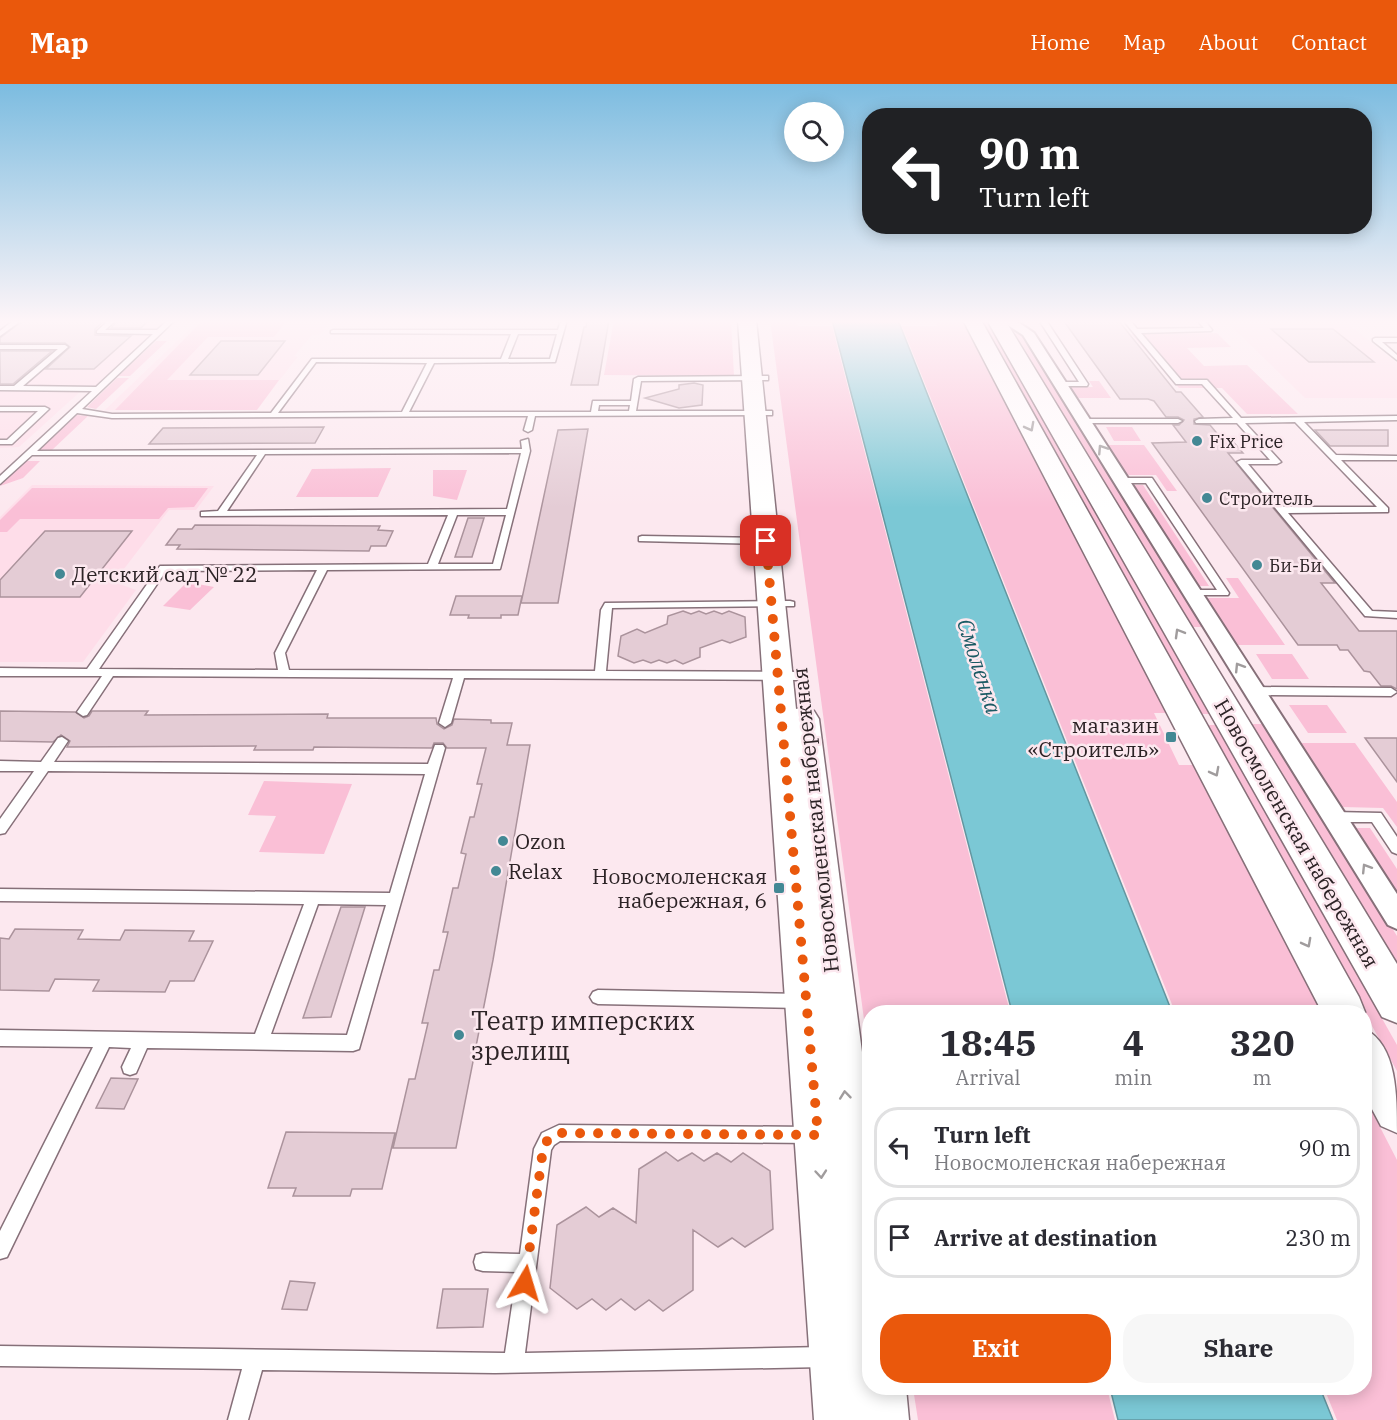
<!DOCTYPE html>
<html lang="en">
<head>
<meta charset="utf-8">
<style>
	body { margin:0; font-family:"IBM Plex Serif",serif; background:#f7f7f7; color:#2b2b33; height:100vh; display:flex; flex-direction:column; font-size:22px; white-space:nowrap }
	* { box-sizing:border-box; margin:0 }
	p { font-size:20px; color:#7c7c81 }
	.icon { flex:none; width:33px; height:33px; fill:none; stroke:currentColor; stroke-width:2; stroke-linecap:round; stroke-linejoin:round }
	.map { position:relative; flex:1; overflow:hidden }
	.sheet { position:absolute; left:862px; top:921px; width:510px; height:390px; display:flex; flex-direction:column; background:#fff; border-radius:24px; box-shadow:0 3px 15px #0003 }
	.sheet>* { flex:none }
	.guide { position:absolute; left:862px; top:24px; width:510px; height:126px; border-radius:24px; box-shadow:0 3px 15px #0003; background:#202124; color:#fff; overflow:hidden }
	.fabs { position:absolute; left:784px; top:18px; display:grid; gap:12px }
	.fabs a { display:grid; place-items:center; width:60px; height:60px; border-radius:50%; background:#fff; box-shadow:0 3px 15px #0003; font-size:30px }
	.pin { position:absolute; display:grid; place-items:center; width:51px; height:51px; color:#fff; margin:-26px; border-radius:12px; box-shadow:0 3px 9px #0006 }
	.me { position:absolute; width:66px; margin:-33px; rotate:7deg; stroke-linejoin:round; filter:drop-shadow(0 0 4px #0008) }
	.turn { display:flex; align-items:center; gap:21px; height:126px; padding:0 18px; font-size:27px }
	.turn .icon { width:78px; height:78px; stroke-width:2.5 }
	.turn b { display:block; font-size:42px; line-height:51px }
	.eta { display:flex; justify-content:space-evenly; align-items:center; height:102px; text-align:center }
	.eta b { font-size:36px; font-weight:700; line-height:42px }
	.button { display:flex; gap:12px; margin-top:auto; padding:12px 18px }
	.button a { flex:1; height:69px; border-radius:24px; background:#ea580c; color:#fff; font-size:24px; font-weight:700; line-height:69px; text-align:center }
	.button a+a { background:#f7f7f7; color:#2b2b33 }
	ul { padding:0; list-style:none }
	li { display:flex; align-items:center; gap:18px; height:81px; margin:0 12px 9px; padding:0 6px; border:3px solid #e1e1e2; border-radius:24px }
	li div { flex:1 }
	li b { display:block; font-size:22px }
	li em { font-style:normal }
	header { display:flex; align-items:center; gap:36px; box-sizing:border-box; height:84px; padding:0 30px; background:#ea580c; color:#fff }
	header strong { font-size:28px }
	nav { display:flex; gap:33px; margin-inline-start:auto; font-size:21px }
	.map>svg:first-child { display:block }
	.built { fill:#fedde9 }
	.green { fill:#fabfd6 }
	.water { fill:#7bc8d5; stroke:#6396a0; stroke-width:1.5 }
	.building { fill:#e4ccd5; stroke:#ab939c; stroke-width:1.5 }
	.lines { fill:none; stroke-linecap:round; stroke-linejoin:round }
	.lane-casing { stroke:#867079; stroke-width:3 }
	.street-casing { stroke:#867079; stroke-width:4 }
	.secondary-casing { stroke:#867079; stroke-width:3 }
	.lane { fill:#fff; fill-rule:evenodd }
	.street { fill:#fff; fill-rule:evenodd }
	.secondary { fill:#fff; fill-rule:evenodd }
	.oneway { stroke:#a09c9d }
	.route { stroke:#ea580c; stroke-width:10; stroke-dasharray:0 18 }
	.poi-dot { fill:#438894; stroke:#fce8ef; stroke-width:2 }
	.labels { text-anchor:middle; dominant-baseline:central; stroke-width:5; stroke-linejoin:round; paint-order:stroke }
	.far-poi-label { font-size:18px; fill:#2c2326; stroke:#fce8ef; text-anchor:start }
	.poi-label { font-size:21px; fill:#2c2326; stroke:#fce8ef; text-anchor:start }
	.street-label { font-size:21px; fill:#2c2326; stroke:#fce8ef }
	.water-label { font-size:22px; font-style:italic; fill:#1a5a64; stroke:#fce8ef }
	.near-poi-label { font-size:26px; fill:#2c2326; stroke:#fce8ef; text-anchor:start }
</style>
</head>
<body>
<header>
<strong>Map</strong>
<nav><a>Home</a><a>Map</a><a>About</a><a>Contact</a></nav>
</header>
<div class="map">
<svg width="1397" height="1336" viewBox="0 0 1397 1336">
	<rect width="100%" height="100%" fill="#fce8ef"/>
	<path class="built" d="M30 236H170L97 303H0V259Z
		M199 236H331L321 250 312 251 294 272 298 273 296 275 257 325 105 326Z
		M1225 236H1343L1397 279V314H1305Z
		M0 306 81 307 19 363 0 364Z
		M32 401 214 402 196 426H169L114 498 136 506 83 578H0V433Z"/>
	<path class="green" d="M203 236H287L274 253H208L167 296H279L257 326H115Z
		M614 236H731L734 292 604 291Z
		M770 236H797L798 242H832L1010 928H870V980Z
		M935 236 962 237 1166 629H1154L1179 681H1193L1321 928H1175L902 242H937Z
		M981 236H987L1210 630H1199Z
		M1018 249 1023 250 1205 543H1191L1014 250Z
		M1217 249 1231 263 1187 264 1204 282 1247 281 1298 330H1247L1222 304H1179L1131 250Z
		M156 257H167L130 292H118Z
		M117 294H129L96 325 87 323Z
		M1089 297H1099L1111 314H1078L1070 303H1093Z
		M76 331 88 332 51 367 38 366Z
		M1106 343H1132L1141 357H1114Z
		M1108 361H1144L1177 407H1167L1156 391H1127Z
		M25 377H40L23 394 0 402Z
		M391 384 378 413H296L312 385Z
		M433 386H467L457 416 433 412Z
		M1134 401H1143L1209 502H1198Z
		M32 404H208L194 423 168 424 159 435H20L7 448H0V436Z
		M1226 494H1238L1285 561H1236L1206 514H1239Z
		M187 498 214 503 190 526 163 522Z
		M1256 570H1292L1309 595H1272Z
		M1289 621H1327L1347 649H1308Z
		M1250 640H1265L1397 852V884Z
		M1205 641H1216L1397 961V987Z
		M1300 659H1355L1397 718V743L1383 724 1342 723Z
		M264 697 352 700 324 770 259 768 276 732 248 731Z
		M1356 744H1370L1397 785V808Z
		M1365 1014 1397 1076V1336H1337L1324 1304H1365Z
		M913 1304H1107L1115 1336H918Z"/>
	<path class="water" d="M832 236H898L1172 928H1012Z
		M1110 1304H1320L1333 1336H1118Z"/>
	<path class="building" d="M24 236H105L95 245V251L131 252 94 285H46L70 263 65 259H0V254Z
		M118 236H149L141 244H111Z
		M587 236H609L598 301H571L584 243H586Z
		M1063 236H1118L1176 308H1181L1203 333 1194 335V340L1210 341 1220 353H1229L1243 369H1228L1335 499H1321L1359 547H1397V605L1391 602H1381L1370 588 1364 587 1348 566H1340L1337 561H1298L1152 359 1186 358 1173 341H1179L1184 336 1178 333H1166L1154 317 1148 315H1120Z
		M1271 245H1333L1374 278H1309Z
		M221 257H285L258 291H190Z
		M0 267H52L13 300H0Z
		M694 299 703 301 702 321 679 324 645 314 679 305V301Z
		M324 343 315 359 149 360 163 344Z
		M588 345 558 519H521L558 346Z
		M1315 346H1388V362H1330Z
		M468 434H484L472 473H455Z
		M195 441 380 442 378 446 393 447 386 462H371L369 467 177 465 180 461H166L178 445H192Z
		M45 447H132L80 513H0V496Z
		M456 512H522L518 531H501V534H468L469 531H450Z
		M683 527 691 530 699 527 706 530 714 527 722 530 729 527 745 533 746 553 730 559 722 556 700 564V573L683 580 675 576 667 579 659 576 651 579 643 576 634 579 618 572 621 552 637 545 645 549 667 540 668 532Z
		M0 627 75 628 84 634 89 632 92 627H148L145 631 328 630 327 634H436L437 640 444 645 452 641 454 635 491 636V639H512L507 661H530L493 876 456 1064H393L409 995H415L428 939H422L434 886H439L448 848H443L453 804H458L466 770 461 769 470 733H474L482 700H477L486 664H447L443 659H434L432 664 314 663 313 666H254L256 662 67 663 70 657 61 651 53 658 0 657Z
		M1365 654H1397V698Z
		M341 823H365L331 933 303 934Z
		M15 845 83 846 78 855 120 856 125 846 194 847 189 857H213L194 897H170L165 908 93 907 99 896 55 895 49 907 0 906V854L9 855Z
		M111 994 138 995 124 1025 96 1024Z
		M286 1048 395 1049 382 1105H352L350 1112H293L296 1104H268Z
		M666 1068 678 1077 692 1069 704 1077 717 1069 731 1078 743 1069 770 1087 773 1145 745 1163 732 1154 718 1163 693 1146V1206L663 1227 649 1216 635 1226 621 1215 606 1226 592 1215 577 1225 550 1204 557 1141 586 1123 599 1133 613 1124 636 1139 639 1085Z
		M290 1197 315 1199 307 1226 282 1225Z
		M443 1205H488L483 1243 437 1244Z"/>
	<g class="lines">
		<g class="lane-casing">
			<path id="lane" d="M14 236H22L0 252V247Z
				M109 236H116L105 246H157L168 236H175L82 325 112 330 271 329 312 275H501L511 250 331 249V247L333 246H558L561 236H567L555 278 434 279 409 328H591L593 317H631L634 295 638 293 768 292V296H765L641 297 636 327H772V331H769L535 332 532 346 528 348 524 346 528 332 112 334 77 329 37 367 522 365 521 357 528 355 530 367 500 485 327 486 285 569 289 586 595 587 601 526 605 519 790 517 794 518V522L612 524 606 587 799 588 805 592 799 596 464 594 451 639 445 643 439 639 453 594 113 592 87 631 83 632 77 628 102 592H0V584L87 585 160 482 428 480 448 431 201 432V428L218 427 257 371H32L0 400V392L92 307 0 306V302H14L58 265H0V261H65L68 263 23 302 96 303 153 250 97 249V247ZM518 250H557L550 275H508ZM316 278 427 279 402 328 278 329ZM599 321H630L629 327H598ZM521 369 507 425 227 427 265 370ZM457 431H506L493 480H438ZM317 486 275 569 278 586 99 585 166 487Z
				M1039 236H1046L1088 300 1087 302H1058L1057 300 1061 298H1079Z
				M1123 236H1130L1137 245 1204 244 1197 236H1204L1212 246 1211 247 1141 249 1181 296H1207L1241 334 1397 332V336L1304 338 1336 371 1397 372V376H1341L1388 424V428L1288 429 1372 527 1397 528V534L1365 532 1237 378 1241 376H1270L1237 339H1196L1195 337 1199 335 1233 334 1202 300H1176ZM1295 338 1377 423H1284L1248 380H1277L1281 378 1245 339Z
				M1375 254H1397V258H1382L1397 271V276L1373 257V255Z
				M0 323H45L49 325 12 360H0V356H7L38 327H0Z
				M1081 335H1178L1182 337 1178 339H1084L1080 337Z
				M1118 394H1152L1229 509 1228 511H1187V507L1191 506H1217L1146 399H1121L1118 398Z
				M642 452 766 454 771 457 766 460 639 457V453Z
				M1254 603 1391 604 1397 608 1391 612 1254 611 1248 607Z
				M62 653 68 657 54 678 428 680 435 661H443L445 664 359 965 353 967 147 964 136 989 130 991 124 989 122 983 131 964 109 963 7 1173 0 1175V1147L93 963 0 962V946L255 950 304 820 0 817V805L390 809 425 690 48 687 5 749 0 750V735L34 687H0V677L41 678 58 654ZM318 820 386 821 347 951 271 950Z
				M1334 728 1381 729 1397 753V770L1392 768 1372 738H1334L1329 737 1328 733 1329 729Z
				M598 906 801 910 806 912 809 917 806 922 801 924 598 920 593 918 590 913 593 908Z
				M559 1041 811 1043 817 1045 819 1051 817 1057 811 1059 560 1057 554 1061 551 1066 525 1269 824 1263 831 1266 834 1273 831 1280 824 1283 495 1289 262 1286 248 1336H228L242 1285 0 1282V1262L505 1269 517 1188 483 1187 476 1185 474 1178 476 1171 483 1169 520 1170 534 1065 542 1049Z
				M847 1262H870V1282H847L840 1279 837 1272 840 1265Z"/>
		</g>
		<g class="street-casing">
			<path id="street" d="M1000 236H1015L1034 249 1397 810V845L1388 841 1023 251Z"/>
		</g>
		<g class="secondary-casing">
			<path id="secondary" d="M738 236H756L796 625 803 623 814 627 819 635 870 1030V1263L862 1259 865 1282 870 1280V1304H906L909 1336H814Z
				M963 236H981L1359 913 1365 928H1322Z
				M987 236H1005L1397 880V939L1382 933Z
				M1365 945C1397 962 1397 1011 1397 1049L1381 1042 1365 1012Z"/>
		</g>
		<use href="#lane" class="lane"/>
		<use href="#street" class="street"/>
		<use href="#secondary" class="secondary"/>
	</g>
	<defs><path id="oneway-chevron" d="M-2-3.5L2.5 0L-2 3.5" fill="none" stroke-width="1.6" stroke-linecap="round" stroke-linejoin="round" transform="scale(1.5)"/></defs>
	<g class="oneway">
		<use href="#oneway-chevron" transform="translate(1030 343) rotate(62)"/>
		<use href="#oneway-chevron" transform="translate(1102 365) rotate(-123)"/>
		<use href="#oneway-chevron" transform="translate(1179 549) rotate(-120)"/>
		<use href="#oneway-chevron" transform="translate(1239 583) rotate(-122)"/>
		<use href="#oneway-chevron" transform="translate(1215 688) rotate(62)"/>
		<use href="#oneway-chevron" transform="translate(1366 784) rotate(-122)"/>
		<use href="#oneway-chevron" transform="translate(1307 859) rotate(62)"/>
		<use href="#oneway-chevron" transform="translate(845 1011) rotate(-96)"/>
		<use href="#oneway-chevron" transform="translate(821 1090) rotate(85)"/>
	</g>
	<linearGradient id="sky" x2="0" y2="1"><stop stop-color="#7cbce0"/><stop offset="0.56" stop-color="#fef5f8"/><stop offset="1" stop-color="#fef5f8" stop-opacity="0"/></linearGradient>
	<rect width="1397" height="424" fill="url(#sky)"/>
	<g class="lines">
		<path class="route" d="M525 1199 543 1065 548 1055 559 1049 818 1051 766 457"/>
	</g>
	<g class="poi-dot">
		<circle cx="1197" cy="357" r="6"/>
		<circle cx="1207" cy="414" r="6"/>
		<circle cx="1257" cy="481" r="6"/>
		<circle cx="60" cy="490" r="6"/>
		<rect x="1165" y="647" width="12" height="12" rx="3"/>
		<circle cx="503" cy="757" r="6"/>
		<circle cx="496" cy="787" r="6"/>
		<rect x="773" y="798" width="12" height="12" rx="3"/>
		<circle cx="459" cy="951" r="6"/>
	</g>
	<g class="labels">
		<g class="far-poi-label">
			<text x="1209" y="357">Fix Price</text>
			<text x="1219" y="414">Строитель</text>
			<text x="1269" y="481">Би-Би</text>
		</g>
		<g class="poi-label">
			<text x="72" y="490">Детский сад № 22</text>
			<text x="1159" y="641" text-anchor="end">магазин<tspan x="1159" dy="24">«Строитель»</tspan></text>
			<text x="515" y="757">Ozon</text>
			<text x="508" y="787">Relax</text>
			<text x="767" y="792" text-anchor="end">Новосмоленская<tspan x="767" dy="24">набережная, 6</tspan></text>
		</g>
		<g class="street-label">
			<text transform="translate(815 736) rotate(-96)">Новосмоленская набережная</text>
			<text transform="translate(1297 749) rotate(60)">Новосмоленская набережная</text>
		</g>
		<g class="water-label">
			<text transform="translate(980 582) rotate(72)">Смоленка</text>
		</g>
		<g class="near-poi-label">
			<text x="471" y="936">Театр имперских<tspan x="471" dy="30">зрелищ</tspan></text>
		</g>
	</g>
</svg>
<div class="fabs">
<a><svg class="icon" aria-label="search" viewBox="0 0 24 24"><circle cx="10" cy="10" r="6"/><path d="M15 15l6 6"/></svg></a>
</div>
<div class="pin" style="left:766px;top:457px;background:#d93025"><svg class="icon" aria-label="arrive" viewBox="0 0 24 24"><path d="M6 21V4h12l-3 4 3 4H6"/></svg></div>
<svg class="me" style="left:525px;top:1199px" viewBox="-20 -20 40 40"><path d="M0-17L14 15 0 8-14 15z" fill="#ea580c" stroke="#fff" stroke-width="4"/></svg>
<div class="guide">
<div class="turn"><svg class="icon" aria-label="left" viewBox="0 0 24 24"><path d="M17 20v-9H6M10 6l-5 5 5 5"/></svg><div><b>90 m</b>Turn left</div></div>
</div>
<section class="sheet">
<div class="eta">
<div><b>18:45</b><p>Arrival</p></div>
<div><b>4</b><p>min</p></div>
<div><b>320</b><p>m</p></div>
</div>
<ul>
<li><svg class="icon" aria-label="left" viewBox="0 0 24 24"><path d="M17 20v-9H6M10 6l-5 5 5 5"/></svg><div><b>Turn left</b><p>Новосмоленская набережная</p></div><em>90 m</em></li>
<li><svg class="icon" aria-label="arrive" viewBox="0 0 24 24"><path d="M6 21V4h12l-3 4 3 4H6"/></svg><div><b>Arrive at destination</b></div><em>230 m</em></li>
</ul>
<div class="button"><a>Exit</a><a>Share</a></div>
</section>
</div>
</body>
</html>
